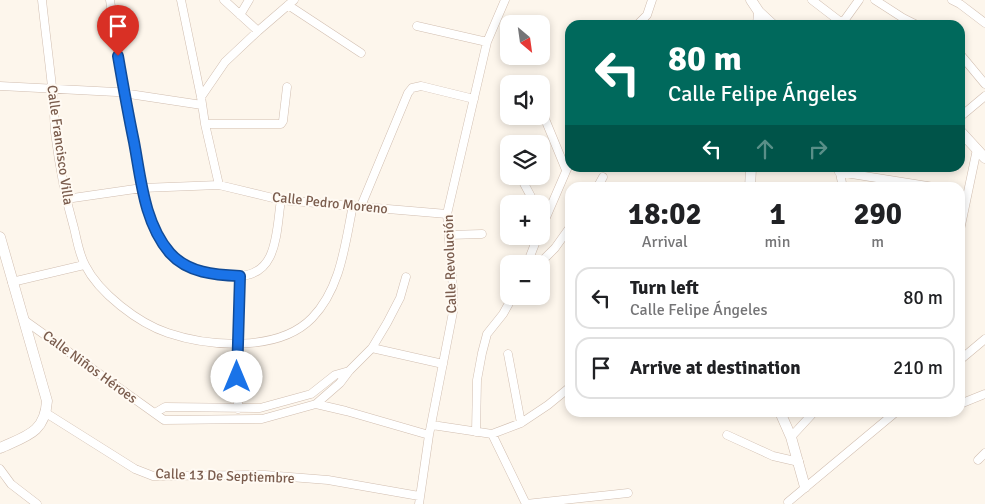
<!DOCTYPE html>
<html lang="en">
<head>
<meta charset="utf-8">
<style>
	body { margin:0; font-family:Signika,sans-serif; background:#f2f2f2; color:#202124; height:100vh; display:flex; flex-direction:column; font-size:19px; white-space:nowrap }
	* { box-sizing:border-box; margin:0 }
	p { font-size:16px; color:#757577 }
	.icon { flex:none; width:28px; height:28px; fill:none; stroke:currentColor; stroke-width:2; stroke-linecap:round; stroke-linejoin:round }
	.map { position:relative; flex:1; overflow:hidden }
	.sheet { position:absolute; left:565px; top:182px; width:400px; height:235px; display:flex; flex-direction:column; background:#fff; border-radius:15px; box-shadow:0 2px 8px #0003 }
	.sheet>* { flex:none }
	.top-card { position:absolute; left:565px; top:20px; width:400px; height:152px; border-radius:15px; box-shadow:0 2px 8px #0003; background:#00695c; color:#fff; overflow:hidden }
	.needle { width:32px; rotate:151deg }
	.tools { position:absolute; left:500px; top:15px; display:grid; gap:10px }
	.tools a { display:grid; place-items:center; width:50px; height:50px; border-radius:10px; background:#fff; box-shadow:0 2px 8px #0003; font-size:25px }
	.pin { position:absolute; display:grid; place-items:center; width:42px; height:42px; color:#fff; margin:-51px -21px; border-radius:50% 50% 50% 0; rotate:-45deg; box-shadow:0 0 5px #0007 }
	.pin .icon { rotate:45deg }
	.me { position:absolute; width:55px; margin:-28px; rotate:0deg; stroke-linejoin:round; filter:drop-shadow(0 0 4px #0008) }
	.turn { display:flex; align-items:center; gap:18px; height:105px; padding:0 20px; font-size:22px }
	.turn .icon { width:65px; height:65px; stroke-width:2.5 }
	.turn b { display:block; font-size:35px; line-height:42px }
	.lanes { display:flex; align-items:center; height:48px; padding:0 20px; background:#0003; justify-content:center; gap:25px; direction:ltr }
	.lanes .off { opacity:.35 }
	.eta { display:flex; justify-content:space-evenly; align-items:center; height:85px; text-align:center }
	.eta b { font-size:30px; font-weight:800; line-height:35px }
	ul { padding:0; list-style:none }
	li { display:flex; align-items:center; gap:15px; height:62px; margin:0 10px 8px; padding:0 10px; border:2px solid #e0e0e0; border-radius:15px }
	li div { flex:1 }
	li b { display:block; font-size:19px }
	li em { font-style:normal }
	.map>svg:first-child { display:block }
	.lines { fill:none; stroke-linecap:round; stroke-linejoin:round }
	.minor-casing { stroke:#d1beb0; stroke-width:9 }
	.tertiary-casing { stroke:#d1beb0; stroke-width:11 }
	.minor { stroke:#fff; stroke-width:8 }
	.tertiary { stroke:#fff; stroke-width:10 }
	.route-casing { stroke:#114b97; stroke-width:12 }
	.route { stroke:#1a73e8; stroke-width:9 }
	.labels { text-anchor:middle; dominant-baseline:central; stroke-width:4; stroke-linejoin:round; paint-order:stroke }
	.street-label { font-size:14px; fill:#7a5c4d; stroke:#fffaf3 }
</style>
</head>
<body>
<div class="map">
<svg width="985" height="504" viewBox="0 0 985 504">
	<rect width="100%" height="100%" fill="#fdf6ec"/>
	<g class="lines">
		<g class="minor-casing">
			<path id="minor" d="M42 0C45 29 49 58 52 87 54 102 54 117 55 132 59 164 65 197 74 228 77 240 79 254 85 265 99 293 138 323 168 333 210 347 279 352 312 318 341 288 345 244 353 205
				M110 0C117 48 125 95 134 143 141 179 144 225 171 253 188 272 214 276 237 276 279 276 276 230 281 200
				M181 0 201 97 205 124 219 185
				M224 0 258 31
				M812 0 842 23
				M875 0 903 18 917 25
				M952 0 960 4 985 23
				M288 5 361 53
				M240 15 249 0
				M637 25 647 15 652 0
				M841 25 859 0
				M417 26 487 42
				M960 54 985 84
				M0 86 116 92 202 105
				M201 97 225 62 258 31 294 0
				M960 117 985 96
				M545 119 566 170
				M205 124H281L283 121 287 87
				M839 168 843 188
				M839 172 940 188
				M520 176 535 204
				M597 188 603 177
				M66 199 142 188 219 185 281 200 447 214
				M361 206 408 93 412 88 421 86 474 99
				M541 229 570 162
				M960 230 977 149
				M449 235 482 234
				M527 264 538 236
				M539 264 555 248 570 227
				M12 282 84 265
				M24 320 164 420 262 419 316 404 340 383 349 371 372 348 387 323 400 298 406 277
				M372 348 443 364
				M508 354 521 423
				M960 360 985 339
				M316 404 346 411 429 435
				M960 404 985 394
				M238 409 237 345 240 276
				M46 413 135 469 153 476 265 475 328 480 419 496
				M155 413 165 407 260 408 311 394 335 375 349 371
				M432 425 492 434
				M476 432 477 380 482 353 487 334 503 314 513 296
				M492 434 521 423 548 405 570 387
				M492 434 526 504
				M727 435 773 456 799 462
				M791 437 814 412
				M978 460 985 453
				M0 469 11 484 37 504
				M788 502 896 412
				M419 504 429 435 453 312V289L447 214 487 42 505 0
				M526 504 628 493"/>
		</g>
		<g class="tertiary-casing">
			<path id="tertiary" d="M751 0 759 12 773 25
				M758 25 759 12
				M960 131 985 158
				M750 188 751 168
				M0 237 47 401C45 433 26 436 0 448
				M780 412 791 437 805 487"/>
		</g>
		<use href="#minor" class="minor"/>
		<use href="#tertiary" class="tertiary"/>
	</g>
	<g class="lines">
		<g class="route-casing">
			<path id="route" d="M118 56C123 85 128 113 134 142 141 179 144 223 170 253 188 273 215 275 240 276L237 377"/>
		</g>
		<use href="#route" class="route"/>
	</g>
	<g class="labels">
		<g class="street-label">
			<text transform="translate(60 145) rotate(82)">Calle Francisco Villa</text>
			<text transform="translate(330 203) rotate(6)">Calle Pedro Moreno</text>
			<text transform="translate(450 264) rotate(-92)">Calle Revolución</text>
			<text transform="translate(90 367) rotate(36)">Calle Niños Héroes</text>
			<text transform="translate(225 476) rotate(2)">Calle 13 De Septiembre</text>
		</g>
	</g>
</svg>
<div class="tools">
<a><svg class="needle" viewBox="-14 -14 28 28"><path d="M0-13l5 13h-10z" fill="#e53935"/><path d="M0 13l5-13h-10z" fill="#757577"/></svg></a>
<a><svg class="icon" aria-label="sound" viewBox="0 0 24 24"><path d="M4 9h4l5-4v14l-5-4H4zM17 9q2 3 0 6"/></svg></a>
<a><svg class="icon" aria-label="layers" viewBox="0 0 24 24"><path d="M12 4l9 5-9 5-9-5zM3 14l9 5 9-5"/></svg></a>
<a>+</a>
<a>−</a>
</div>
<div class="pin" style="left:118px;top:56px;background:#d93025"><svg class="icon" aria-label="arrive" viewBox="0 0 24 24"><path d="M6 21V4h12l-3 4 3 4H6"/></svg></div>
<svg class="me" style="left:237px;top:377px" viewBox="-20 -20 40 40"><circle r="19" fill="#fff"/><path d="M0-13L10 11 0 6-10 11z" fill="#1a73e8"/></svg>
<div class="top-card">
<div class="turn"><svg class="icon" aria-label="left" viewBox="0 0 24 24"><path d="M17 20v-9H6M10 6l-5 5 5 5"/></svg><div><b>80 m</b>Calle Felipe Ángeles</div></div>
<div class="lanes"><svg class="icon" aria-label="left" viewBox="0 0 24 24"><path d="M17 20v-9H6M10 6l-5 5 5 5"/></svg><svg class="icon off" aria-label="ahead" viewBox="0 0 24 24"><path d="M12 20V5M6 11l6-6 6 6"/></svg><svg class="icon off" aria-label="right" viewBox="0 0 24 24"><path d="M7 20v-9h11M14 6l5 5-5 5"/></svg></div>
</div>
<section class="sheet">
<div class="eta">
<div><b>18:02</b><p>Arrival</p></div>
<div><b>1</b><p>min</p></div>
<div><b>290</b><p>m</p></div>
</div>
<ul>
<li><svg class="icon" aria-label="left" viewBox="0 0 24 24"><path d="M17 20v-9H6M10 6l-5 5 5 5"/></svg><div><b>Turn left</b><p>Calle Felipe Ángeles</p></div><em>80 m</em></li>
<li><svg class="icon" aria-label="arrive" viewBox="0 0 24 24"><path d="M6 21V4h12l-3 4 3 4H6"/></svg><div><b>Arrive at destination</b></div><em>210 m</em></li>
</ul>
</section>
</div>
</body>
</html>
